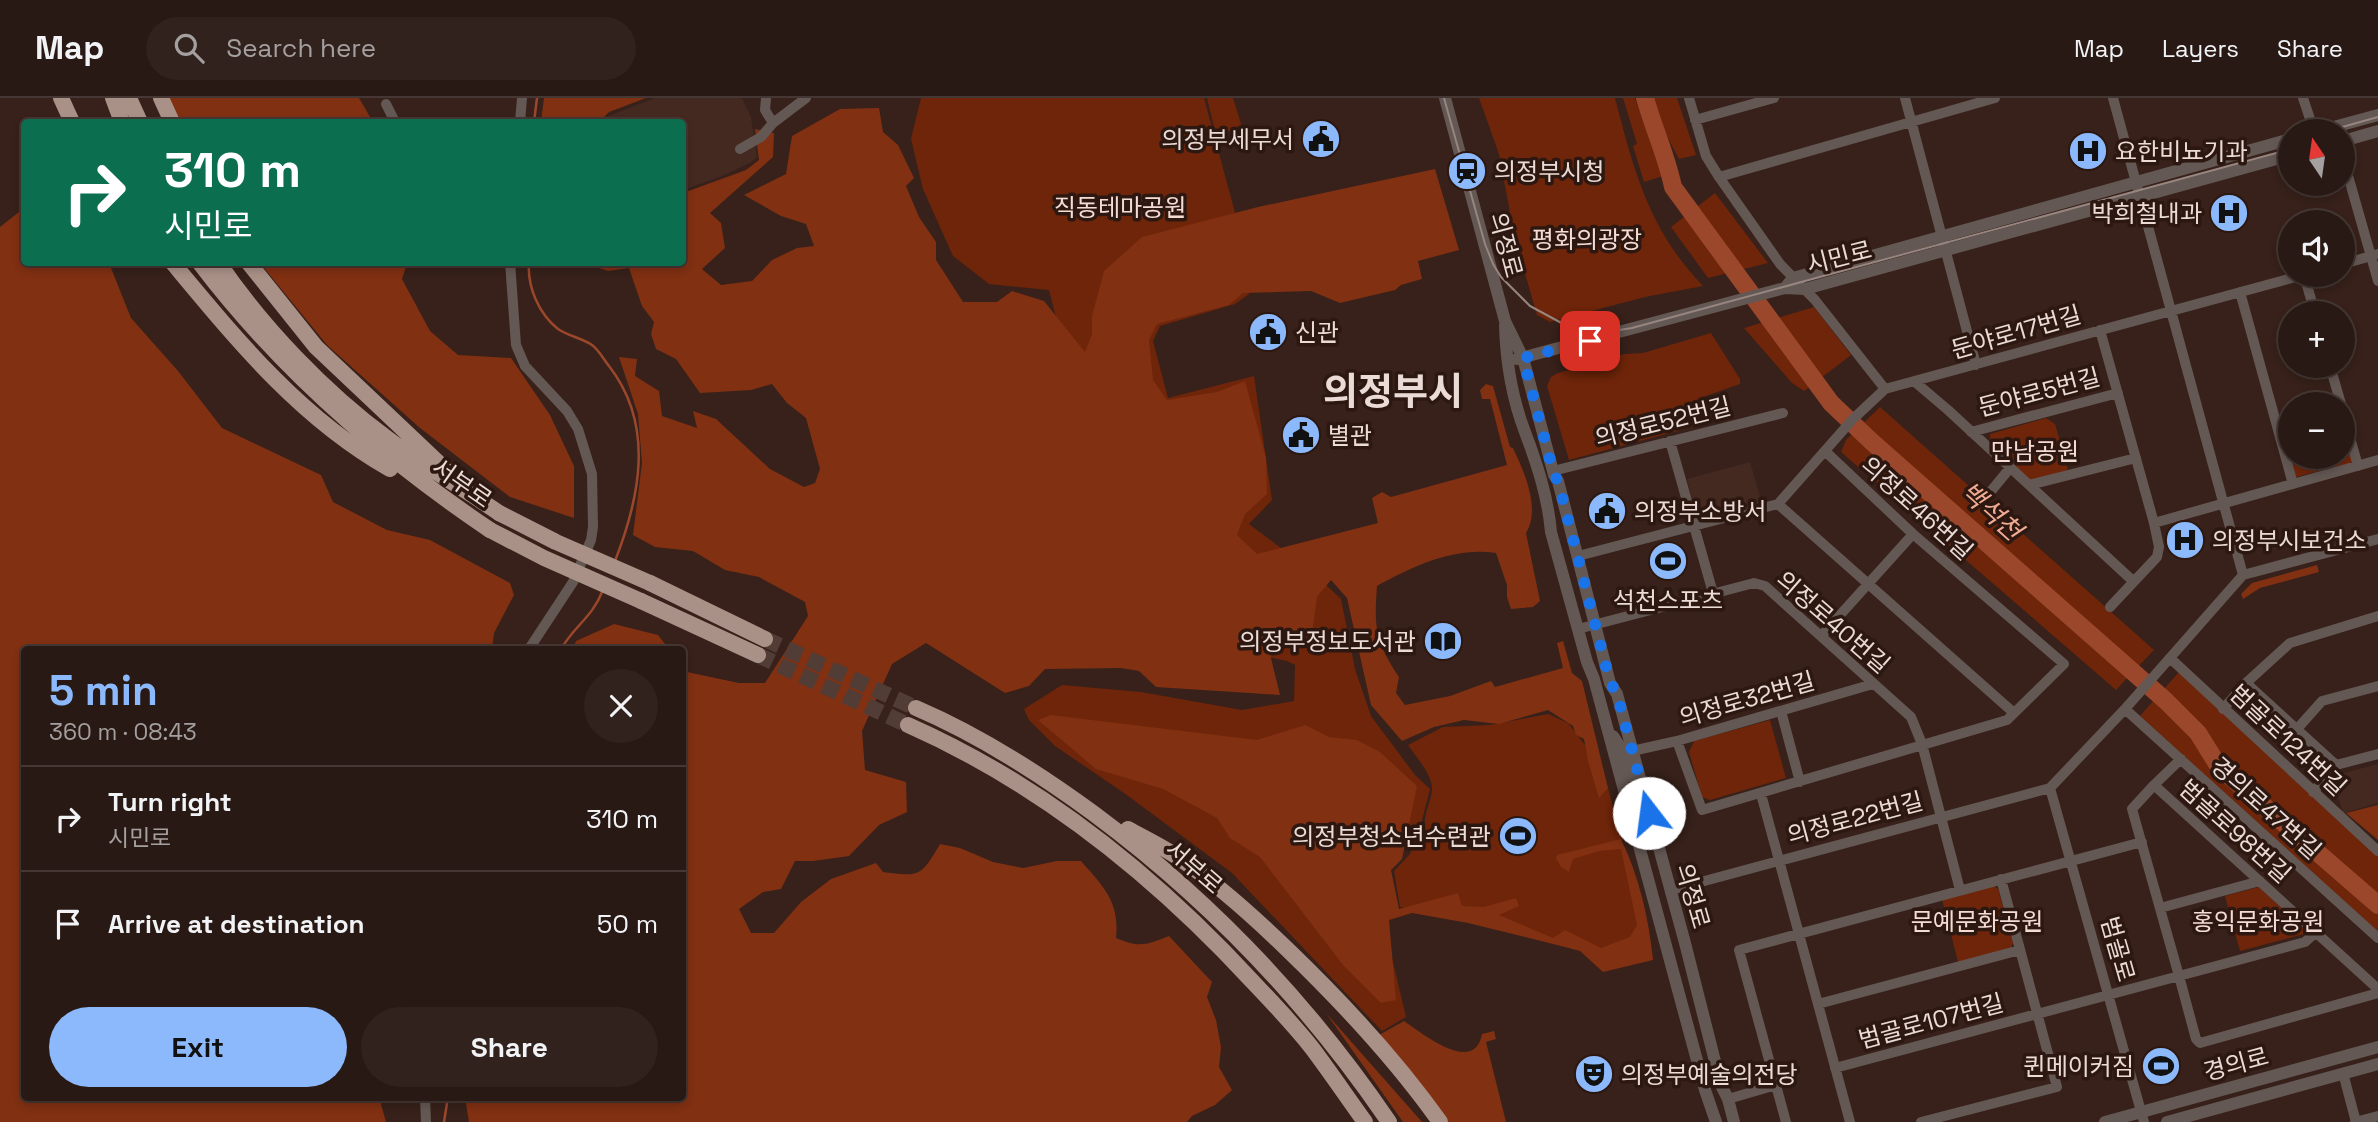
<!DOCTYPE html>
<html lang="en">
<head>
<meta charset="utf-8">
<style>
	body { margin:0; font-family:"Space Grotesk","Noto Sans KR",sans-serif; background:#31221d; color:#f1f3f6; height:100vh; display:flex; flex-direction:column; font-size:26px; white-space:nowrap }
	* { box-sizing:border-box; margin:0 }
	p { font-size:23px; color:#a5a0a0 }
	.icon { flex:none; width:38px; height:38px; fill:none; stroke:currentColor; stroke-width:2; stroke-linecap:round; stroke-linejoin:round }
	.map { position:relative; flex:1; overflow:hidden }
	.panel { position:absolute; left:21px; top:548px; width:665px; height:455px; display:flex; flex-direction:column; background:#291914; border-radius:7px; box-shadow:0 4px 10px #0003,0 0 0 2px #453834 }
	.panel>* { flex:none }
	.top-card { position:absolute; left:21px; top:21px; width:665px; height:147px; border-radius:7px; box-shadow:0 4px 10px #0003,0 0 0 2px #453834; background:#0b6e4f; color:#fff; overflow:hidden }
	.needle { width:46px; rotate:347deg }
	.controls { position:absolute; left:2278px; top:21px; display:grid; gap:14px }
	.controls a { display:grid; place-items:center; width:77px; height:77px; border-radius:50%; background:#291914; box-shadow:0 4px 10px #0003,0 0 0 2px #453834; font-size:35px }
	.pin { position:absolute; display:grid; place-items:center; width:60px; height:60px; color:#fff; margin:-30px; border-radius:14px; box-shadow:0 4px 10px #0006 }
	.me { position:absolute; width:77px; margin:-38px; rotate:345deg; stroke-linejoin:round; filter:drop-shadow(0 0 5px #0008) }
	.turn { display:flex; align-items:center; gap:24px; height:147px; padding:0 28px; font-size:32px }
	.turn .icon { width:91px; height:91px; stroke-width:2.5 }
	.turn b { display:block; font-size:49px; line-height:60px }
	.round { display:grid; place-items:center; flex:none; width:74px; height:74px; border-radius:37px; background:#31221d }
	.overview { display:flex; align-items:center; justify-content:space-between; height:119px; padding:0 28px }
	h1 { font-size:42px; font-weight:800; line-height:52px; color:#8cb9fc }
	.primary-button { display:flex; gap:14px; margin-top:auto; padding:14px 28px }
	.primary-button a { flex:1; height:80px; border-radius:42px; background:#8cb9fc; color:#111; font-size:28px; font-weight:800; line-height:80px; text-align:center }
	.primary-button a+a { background:#31221d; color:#f1f3f6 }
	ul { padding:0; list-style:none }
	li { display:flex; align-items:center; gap:21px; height:105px; padding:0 28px; border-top:2px solid #453834 }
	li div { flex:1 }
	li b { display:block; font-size:26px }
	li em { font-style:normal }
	header { display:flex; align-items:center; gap:42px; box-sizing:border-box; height:98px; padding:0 35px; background:#291914; border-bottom:2px solid #453834 }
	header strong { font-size:33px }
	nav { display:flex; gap:38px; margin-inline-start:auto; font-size:24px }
	.search { width:490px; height:63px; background:#31221d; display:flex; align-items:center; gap:18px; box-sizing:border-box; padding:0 24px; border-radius:38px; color:#a5a0a0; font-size:26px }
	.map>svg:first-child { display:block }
	.built { fill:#442920 }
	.green { fill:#6f2509 }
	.forest { fill:#813012 }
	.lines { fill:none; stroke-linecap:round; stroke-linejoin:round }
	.stream { stroke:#9b472b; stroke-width:2.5 }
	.river { stroke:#9b472b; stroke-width:18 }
	.trunk-tunnel { stroke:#523d36; stroke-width:16; stroke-dasharray:16 8; stroke-linecap:butt }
	.minor { stroke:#645854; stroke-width:10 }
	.tertiary { stroke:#645854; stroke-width:12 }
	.trunk { stroke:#aa9188; stroke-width:16 }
	.tram { stroke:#97857f; stroke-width:2 }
	.trunk-bridge { stroke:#aa9188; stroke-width:16 }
	.route { stroke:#1a73e8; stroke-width:12; stroke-dasharray:0 21.6 }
	.labels { text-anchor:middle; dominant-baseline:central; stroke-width:7; stroke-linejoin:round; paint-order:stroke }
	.poi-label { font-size:24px; fill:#eadbd6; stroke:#2d1811; text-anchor:start }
	.park-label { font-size:24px; fill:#f4dbd3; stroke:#2d1811 }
	.street-label { font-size:24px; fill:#eadbd6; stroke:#2d1811 }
	.water-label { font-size:26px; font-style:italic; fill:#f2ac95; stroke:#2d1811 }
	.town-label { font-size:38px; font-weight:bold; fill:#eadbd6; stroke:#2d1811 }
</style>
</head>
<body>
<header>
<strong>Map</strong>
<div class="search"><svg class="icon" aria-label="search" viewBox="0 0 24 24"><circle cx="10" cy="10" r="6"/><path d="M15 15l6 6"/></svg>Search here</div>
<nav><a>Map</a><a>Layers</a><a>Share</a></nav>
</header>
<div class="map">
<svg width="2378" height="1024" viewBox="0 0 2378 1024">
	<rect width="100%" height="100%" fill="#37211a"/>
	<path class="built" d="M655 0H742L751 19 757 59 750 65 722 78 683 92 682 24H609L606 19Z
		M1750 364 1762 405 1702 419 1696 417 1687 381Z
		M2378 666V705L2343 715 2332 678Z"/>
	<path class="green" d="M921 0H1204L1240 133 1249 196 1235 206 1160 228 1153 243 1168 300 1254 278 1272 402 1249 426 1310 472 1341 501 1355 571 1371 618 1415 677 1430 691 1421 726 1387 776 1382 818 1406 919 1382 933 1232 775 1124 695 1055 648 1029 622 1024 611 1062 587 1141 594 1242 612 1294 603 1295 567 1287 563 1238 553 1063 247 1049 192 989 186 953 158 923 91 911 41Z
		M1207 0H1233L1242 29 1216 37Z
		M1479 0H1615C1634 73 1649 132 1703 188L1645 199 1550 224 1537 217 1515 141 1499 56Z
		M1623 0H1635C1643 27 1655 51 1663 78L1644 84 1633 48 1637 46Z
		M1652 0H1677L1696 57 1679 61 1659 23Z
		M1715 95 1768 165 1708 180 1671 129Z
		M1814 209 1851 257 1804 293 1792 285 1744 230Z
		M1711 235 1740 281V286L1700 300 1707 325 1569 362 1547 288 1551 279 1558 275 1624 256 1643 255Z
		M1880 309 2154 552 2116 592 1841 354 1846 342Z
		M2046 320 2055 326 2068 372 2029 383 1991 351 1990 336Z
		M2291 323V359H2343V325L2355 364 2296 379 2282 325Z
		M2179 574 2378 756V834L2140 618Z
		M1548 616 1568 625 1585 647 1608 690 1647 838 1592 854 1471 821 1400 809 1394 773 1410 756 1417 735 1425 726C1424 714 1431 704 1432 692 1433 677 1416 659 1408 647L1443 629 1490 627Z
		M1770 622 1786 680 1710 702 1702 699 1689 654 1694 643Z
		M1994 788 1998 791 2013 845 2011 850 1958 864 1942 801Z
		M2259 789 2305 832 2304 836 2240 853 2225 798Z"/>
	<path class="forest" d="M169 0H359L373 24H178Z
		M544 0H646L609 14 603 20 604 24H541Z
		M879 10 883 34 898 47 914 80 906 88 919 119 936 144V162L963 204H997L1012 193 1044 203 1085 254 1092 236V218L1104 173 1142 139 1258 109 1435 71 1459 152 1418 163 1422 181 1401 187 1395 192 1340 205 1311 193 1243 195 1229 207 1157 226 1149 242 1153 282 1167 302 1217 294 1245 283 1266 360 1267 396 1245 416 1237 437 1257 456 1378 425 1372 400 1382 394 1391 399 1507 367 1490 301H1482L1480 292 1486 286 1493 288 1510 349 1513 350C1524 373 1541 411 1526 435L1540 503 1533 509 1511 511 1507 499V487L1496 455C1453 449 1414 468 1377 488 1374 530 1375 543 1399 579L1396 595 1405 607 1450 598 1491 583 1495 589 1563 570 1557 545 1563 543 1572 575 1582 583 1608 690 1599 700 1588 663 1584 641 1576 637 1573 628 1548 612 1499 626 1464 622 1434 629 1402 643 1371 607 1347 500 1331 482 1317 499 1312 536 1289 541 1270 556 1280 597 1156 589 1139 573 1121 570 1045 571 1029 588 1005 595 926 545 892 566 862 633 865 672 906 684 907 714 879 727 849 758 813 763H795L781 791 763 794 739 811 751 835H774L801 804 831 781 876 765 883 774C921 779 921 778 940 746L960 750 993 764 1023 770 1057 763H1081C1103 788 1120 804 1116 840 1140 850 1146 847 1169 838L1212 884 1207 899 1216 922 1221 949 1219 969 1232 992 1215 1007 1192 1018 1187 1024H469L465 999H682L683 568 687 574 739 585H765L808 518 805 504 759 479 725 472 693 453 655 449 633 437 642 365 638 316 619 259 637 261 635 278 659 293 662 318 697 330 693 313 716 321 770 371 804 389 815 385 820 371 806 320 787 305 772 286 751 292 700 295 676 261 656 251 651 236 654 224 642 208 629 170 608 173 585 165 682 164 683 95 746 72 759 62 755 31 774 35 773 59 710 115 721 125 725 150 702 171 721 187 752 183 772 162 797 150 814 148 806 126 781 118 744 97 786 76 792 38 840 11Z
		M24 110V164L109 165 131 220 178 273 222 330 321 377 333 404 387 432 430 442 510 485 514 497 494 535 492 551H24V999H379L386 1024H0V129Z
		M260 165H407L402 181 430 233 458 257 511 260 550 317 574 368V420L510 399 420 330 327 247Z
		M2317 467 2319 474 2260 490 2243 501 2241 496 2252 485Z
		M614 526 658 537 669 551H573L576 543Z
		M1051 617 1257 642 1305 627 1329 639 1357 642 1380 654 1417 688 1402 761 1391 772 1399 811 1458 795 1462 808 1484 809 1516 800 1519 808 1499 817 1553 840 1565 832 1601 850 1630 839 1637 827 1621 751 1599 753 1573 761 1569 774 1561 769 1556 760 1557 757 1621 741C1639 778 1649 821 1653 862L1603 874 1580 853 1561 848 1468 825 1412 815 1389 822 1396 902 1381 905 1343 867 1260 759 1230 740 1217 720 1163 691 1096 671 1038 622Z
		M2378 707V742L2346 715Z
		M1326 915 1422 1024H1403Z
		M1404 923C1422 935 1474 978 1482 936L1494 933 1496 941 1486 944 1506 1024H1448L1425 992 1379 937Z"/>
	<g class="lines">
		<path class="stream" d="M534 24 537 0
			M529 164C527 189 539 216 558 231 568 238 582 240 592 247 599 252 604 262 609 268 655 327 640 399 615 463
			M561 551C575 527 592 520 603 492
			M444 1024 448 999"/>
		<path class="river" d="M1645 0C1654 32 1666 56 1673 89L1831 305 1872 344 2166 603 2198 635 2219 669 2378 807"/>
		<path class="trunk-tunnel" d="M765 541 916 610
			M758 557 908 627"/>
		<path class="minor" d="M766 0 765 12 773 25
			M1689 0 1706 58 1719 79 1780 166 1815 202 1885 291
			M1905 0 1976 267
			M2113 0 2243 477
			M2303 0 2314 33
			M386 6 395 24
			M1695 22 1774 0
			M520 24 522 0
			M740 51 761 39 773 25 806 0
			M2343 60 2378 183
			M1719 79 1995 0
			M510 164 516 247 525 268 567 313 578 331 592 376 593 429 591 442 573 484 529 551
			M2343 166 2378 156
			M2304 177 2315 215
			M2240 194 2293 386
			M2100 232 2154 425 2159 449 2157 459 2110 509
			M2330 268 2341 306
			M1915 284 1948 312 2133 483
			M2343 315 2358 368
			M1971 334 2118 295
			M1670 343 1713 495
			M1553 373 1783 315
			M2029 387 2136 360
			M1987 398 2010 370
			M1778 406 2014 615
			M2154 425 2378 362
			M1578 458 1778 406 1853 321 1885 291 2303 177
			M1578 531 1754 485 1765 488 1911 619 1922 646 1960 792
			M1822 537 1913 436
			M2170 560 2378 753
			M2246 585 2336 667
			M2125 611 2378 840
			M2223 611 2246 585 2290 545 2378 518
			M1781 613 1800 684
			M2297 631 2322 603 2378 588
			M1677 643 1702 712 2007 622 2064 566 1913 436 1826 354
			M1632 653 1677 643 1873 586
			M2154 687 2181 661
			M2050 690 2125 611 2243 477 2378 441
			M2050 690 2144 1024
			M2313 694 2336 667 2378 656
			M1761 696 1850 1024
			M1671 792 2050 690
			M2160 810 2260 783
			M2315 835 2305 844 2179 878 2132 711 2154 687 2378 891
			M1818 906 2020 852
			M1835 970 2179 878 2196 941 2200 945 2378 895
			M2343 975 2356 1024
			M425 999 426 1024
			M1728 1001 1776 987
			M1786 1024 1739 852 2142 744
			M1921 1024 2057 989 2001 781
			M2355 1024 2378 1018"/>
		<path class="tertiary" d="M1445 0 1505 223 1523 260 1554 377 1558 383 1610 585 1617 596 1685 845 1721 987 1728 1001 1734 1024
			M2319 33 2378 17
			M2343 43 2378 33
			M1785 190 1793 180 2291 41
			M1505 227C1506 263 1512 300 1525 334 1537 366 1548 399 1551 434L1587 564 1594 581 1705 992 1716 1024
			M1517 261 1785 190 1805 191 2291 57
			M1613 638 1622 652 1631 679 1634 675 1631 667
			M2105 1024 2378 949
			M2167 1024 2378 966"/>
		<path class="trunk" d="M61 0 72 24
			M113 0 122 24
			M129 0 140 24
			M161 0 172 24
			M172 164C237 242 300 320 390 371
			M199 164C280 271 380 358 490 432
			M218 164C262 229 325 295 388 341 424 368 463 390 499 415
			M248 164 316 249 444 370
			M650 485 765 541
			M641 503 758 557
			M916 610C979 637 1037 674 1093 715 1209 801 1308 905 1389 1024
			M908 627C1039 685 1155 778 1252 883 1272 904 1294 927 1312 950 1330 974 1347 999 1365 1024
			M1128 731C1144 740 1163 749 1179 760 1219 787 1254 819 1288 852 1343 905 1396 962 1440 1024"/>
		<path class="tram" d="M1444 0 1485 146 1493 166 1501 179 1530 208 1567 228 1584 233 1606 234 1632 230 2291 51
			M2328 33 2378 19"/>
		<path class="trunk-bridge" d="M499 415 556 444 650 485
			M490 432 544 460 641 503"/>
	</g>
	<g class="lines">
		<path class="route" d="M1590 243 1523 260 1554 377 1558 383 1610 584 1617 596 1649 715"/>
	</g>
	<defs>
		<g id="civic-disc" transform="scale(2.0125)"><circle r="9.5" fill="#8cb9fc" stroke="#2d1811"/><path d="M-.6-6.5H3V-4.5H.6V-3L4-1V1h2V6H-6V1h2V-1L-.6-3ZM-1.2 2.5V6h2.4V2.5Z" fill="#111"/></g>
		<g id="hospital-disc" transform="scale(2.0125)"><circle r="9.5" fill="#8cb9fc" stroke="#2d1811"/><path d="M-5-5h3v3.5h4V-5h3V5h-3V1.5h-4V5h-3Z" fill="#111"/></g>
		<g id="station-disc" transform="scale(2.0125)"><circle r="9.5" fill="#8cb9fc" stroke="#2d1811"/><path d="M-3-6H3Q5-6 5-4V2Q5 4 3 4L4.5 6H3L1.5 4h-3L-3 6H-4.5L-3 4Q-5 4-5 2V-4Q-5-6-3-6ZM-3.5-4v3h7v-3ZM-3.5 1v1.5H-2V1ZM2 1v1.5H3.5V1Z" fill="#111"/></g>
		<g id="stadium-disc" transform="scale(2.0125)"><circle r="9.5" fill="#8cb9fc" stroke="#2d1811"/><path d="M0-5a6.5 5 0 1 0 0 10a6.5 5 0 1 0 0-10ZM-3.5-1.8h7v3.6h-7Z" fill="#111"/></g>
		<g id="library-disc" transform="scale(2.0125)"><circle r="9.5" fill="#8cb9fc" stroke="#2d1811"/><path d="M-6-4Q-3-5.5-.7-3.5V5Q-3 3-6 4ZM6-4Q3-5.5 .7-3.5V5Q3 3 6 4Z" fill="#111"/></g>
		<g id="theatre-disc" transform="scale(2.0125)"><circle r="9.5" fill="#8cb9fc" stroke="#2d1811"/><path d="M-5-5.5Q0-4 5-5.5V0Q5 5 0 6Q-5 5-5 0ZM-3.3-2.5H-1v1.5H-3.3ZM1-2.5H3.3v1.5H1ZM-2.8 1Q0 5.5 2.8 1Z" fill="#111"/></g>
	</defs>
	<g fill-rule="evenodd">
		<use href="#civic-disc" x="1321" y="41"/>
		<use href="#hospital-disc" x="2088" y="53"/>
		<use href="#station-disc" x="1467" y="73"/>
		<use href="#hospital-disc" x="2229" y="115"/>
		<use href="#civic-disc" x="1268" y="234"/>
		<use href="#civic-disc" x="1301" y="337"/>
		<use href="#civic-disc" x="1607" y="413"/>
		<use href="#hospital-disc" x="2185" y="442"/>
		<use href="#stadium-disc" x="1668" y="463"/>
		<use href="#library-disc" x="1443" y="543"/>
		<use href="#stadium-disc" x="1518" y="738"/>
		<use href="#stadium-disc" x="2161" y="968"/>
		<use href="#theatre-disc" x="1594" y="976"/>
	</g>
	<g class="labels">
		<g class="poi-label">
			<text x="1294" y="41" text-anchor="end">의정부세무서</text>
			<text x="2115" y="53">요한비뇨기과</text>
			<text x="1494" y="73">의정부시청</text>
			<text x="2202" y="115" text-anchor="end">박희철내과</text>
			<text x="1295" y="234">신관</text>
			<text x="1328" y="337">별관</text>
			<text x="1634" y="413">의정부소방서</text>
			<text x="2212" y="442">의정부시보건소</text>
			<text x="1668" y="502" text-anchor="middle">석천스포츠</text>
			<text x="1416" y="543" text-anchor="end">의정부정보도서관</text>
			<text x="1491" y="738" text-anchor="end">의정부청소년수련관</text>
			<text x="2134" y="968" text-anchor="end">퀸메이커짐</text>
			<text x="1621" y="976">의정부예술의전당</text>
		</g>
		<g class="park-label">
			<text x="1120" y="109">직동테마공원</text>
			<text x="1587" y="141">평화의광장</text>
			<text x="2035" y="353">만남공원</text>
			<text x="1977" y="823">문예문화공원</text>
			<text x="2258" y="823">홍익문화공원</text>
		</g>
		<g class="street-label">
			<text transform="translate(1506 147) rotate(75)">의정로</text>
			<text transform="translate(1839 159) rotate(-14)">시민로</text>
			<text transform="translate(2016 234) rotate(-16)">둔야로17번길</text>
			<text transform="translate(2039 294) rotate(-15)">둔야로5번길</text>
			<text transform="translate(1663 324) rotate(-14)">의정로52번길</text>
			<text transform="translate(462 385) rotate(35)">서부로</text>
			<text transform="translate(1917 410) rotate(42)">의정로46번길</text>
			<text transform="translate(1833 524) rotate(41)">의정로40번길</text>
			<text transform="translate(1747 601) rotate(-16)">의정로32번길</text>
			<text transform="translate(2288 642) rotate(43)">범골로124번길</text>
			<text transform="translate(2266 710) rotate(42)">경의로47번길</text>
			<text transform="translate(1855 720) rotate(-15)">의정로22번길</text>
			<text transform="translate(2235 733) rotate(42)">범골로98번길</text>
			<text transform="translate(1194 769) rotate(41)">서부로</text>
			<text transform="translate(1693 798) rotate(74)">의정로</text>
			<text transform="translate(2118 851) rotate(74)">범골로</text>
			<text transform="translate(1931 923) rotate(-15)">범골로107번길</text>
			<text transform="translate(2236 966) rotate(-15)">경의로</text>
		</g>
		<g class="water-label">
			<text transform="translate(1991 413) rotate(42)">백석천</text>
		</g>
		<g class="town-label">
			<text x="1393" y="294">의정부시</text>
		</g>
	</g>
</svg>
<div class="controls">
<a><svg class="needle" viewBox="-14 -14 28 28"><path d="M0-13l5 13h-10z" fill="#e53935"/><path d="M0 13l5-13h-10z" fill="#a5a0a0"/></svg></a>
<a><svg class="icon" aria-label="sound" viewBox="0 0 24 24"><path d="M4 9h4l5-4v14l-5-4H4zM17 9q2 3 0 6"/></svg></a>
<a>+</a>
<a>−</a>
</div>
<div class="pin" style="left:1590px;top:243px;background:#d93025"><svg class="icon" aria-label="arrive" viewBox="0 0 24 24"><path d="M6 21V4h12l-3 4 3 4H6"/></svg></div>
<svg class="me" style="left:1649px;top:715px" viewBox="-20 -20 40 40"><circle r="19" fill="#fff"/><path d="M0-13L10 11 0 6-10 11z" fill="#1a73e8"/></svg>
<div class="top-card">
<div class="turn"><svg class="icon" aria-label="right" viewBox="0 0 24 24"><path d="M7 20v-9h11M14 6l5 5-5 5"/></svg><div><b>310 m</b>시민로</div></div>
</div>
<section class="panel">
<div class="overview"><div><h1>5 min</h1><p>360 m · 08:43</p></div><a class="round"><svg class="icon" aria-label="close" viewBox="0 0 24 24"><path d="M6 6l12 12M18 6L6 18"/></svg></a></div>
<ul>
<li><svg class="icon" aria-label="right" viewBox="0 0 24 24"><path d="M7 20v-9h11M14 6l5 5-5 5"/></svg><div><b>Turn right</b><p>시민로</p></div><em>310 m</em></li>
<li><svg class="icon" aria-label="arrive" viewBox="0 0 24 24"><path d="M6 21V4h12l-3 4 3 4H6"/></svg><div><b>Arrive at destination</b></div><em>50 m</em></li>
</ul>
<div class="primary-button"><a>Exit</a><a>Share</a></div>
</section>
</div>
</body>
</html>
